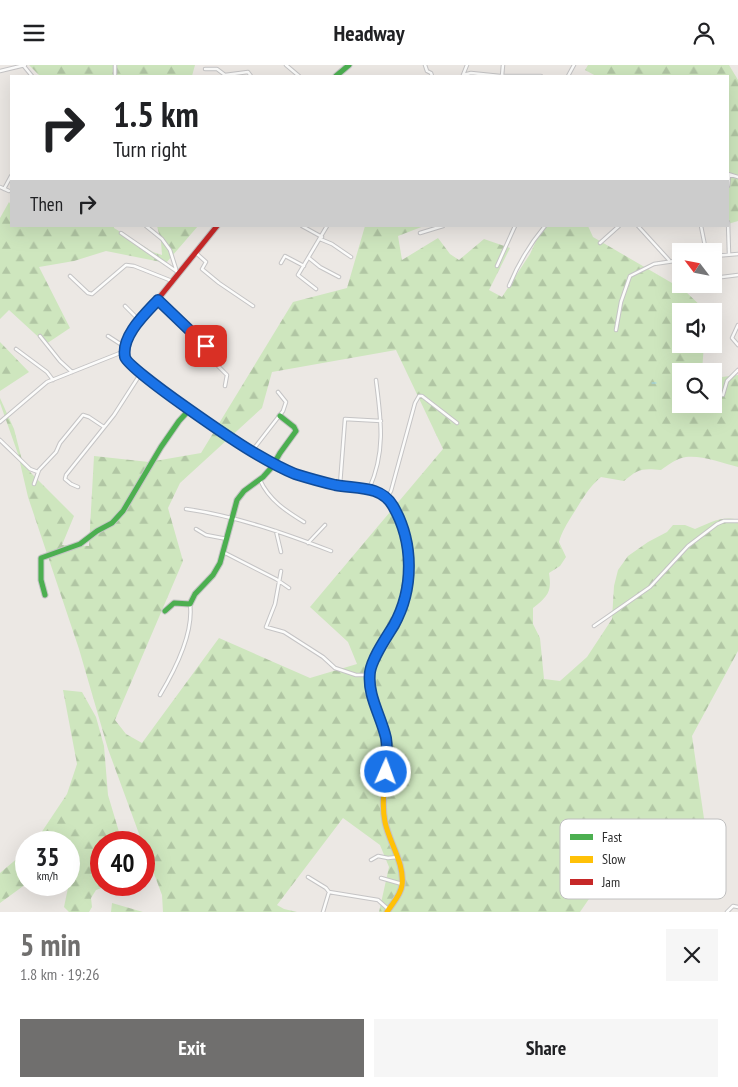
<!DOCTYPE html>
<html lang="en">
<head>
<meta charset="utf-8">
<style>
	body { margin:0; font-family:"PT Sans Narrow",sans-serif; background:#f6f6f6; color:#202124; height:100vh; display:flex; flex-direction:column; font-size:19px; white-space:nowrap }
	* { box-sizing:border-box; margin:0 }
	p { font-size:16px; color:#757577 }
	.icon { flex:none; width:28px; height:28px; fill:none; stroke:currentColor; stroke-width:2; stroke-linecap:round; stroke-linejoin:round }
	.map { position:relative; height:847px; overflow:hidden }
	.panel { display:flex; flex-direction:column; background:#fff; flex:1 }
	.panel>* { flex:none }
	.banner { position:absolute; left:10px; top:10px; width:719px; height:152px; border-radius:0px; box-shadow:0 5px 20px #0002; background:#fff; color:#202124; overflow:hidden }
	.needle { width:32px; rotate:302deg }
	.tools { position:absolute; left:672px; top:178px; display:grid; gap:10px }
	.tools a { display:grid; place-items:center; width:50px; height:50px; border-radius:0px; background:#fff; box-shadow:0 5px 20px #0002; font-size:25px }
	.speed { position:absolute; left:15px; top:766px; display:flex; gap:10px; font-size:25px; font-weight:700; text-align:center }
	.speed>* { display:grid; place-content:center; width:65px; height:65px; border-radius:50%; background:#fff; box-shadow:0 5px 20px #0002; line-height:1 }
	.speed small { font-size:12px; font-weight:400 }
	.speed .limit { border:8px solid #d22; background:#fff; color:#111 }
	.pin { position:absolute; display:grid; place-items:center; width:42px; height:42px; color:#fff; margin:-21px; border-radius:10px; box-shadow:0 2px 8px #0006 }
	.me { position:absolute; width:55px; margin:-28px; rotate:2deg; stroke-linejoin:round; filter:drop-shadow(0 0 4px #0008) }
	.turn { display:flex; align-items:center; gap:18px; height:105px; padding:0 20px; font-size:22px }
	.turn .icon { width:65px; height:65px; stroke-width:2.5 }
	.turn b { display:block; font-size:35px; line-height:42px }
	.then { display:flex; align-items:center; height:48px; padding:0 20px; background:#0003; gap:10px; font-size:19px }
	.round { display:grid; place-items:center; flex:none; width:52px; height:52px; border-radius:0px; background:#f6f6f6 }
	.headline { display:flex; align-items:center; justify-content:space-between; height:85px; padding:0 20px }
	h1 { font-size:30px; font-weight:700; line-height:38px; color:#706f6e }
	.primary-button { display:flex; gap:10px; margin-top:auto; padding:10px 20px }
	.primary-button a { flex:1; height:58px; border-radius:0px; background:#706f6e; color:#fff; font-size:20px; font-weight:700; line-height:58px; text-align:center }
	.primary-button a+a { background:#f6f6f6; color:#202124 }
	header { display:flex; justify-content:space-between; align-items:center; height:65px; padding:0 20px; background:#fff; font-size:22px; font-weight:700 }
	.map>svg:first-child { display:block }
	.forest { fill:url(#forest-firs); fill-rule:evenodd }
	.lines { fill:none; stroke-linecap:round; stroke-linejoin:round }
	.stream { stroke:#99d6ec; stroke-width:1 }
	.street-casing { stroke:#c5c4c5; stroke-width:4.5 }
	.fast-casing { stroke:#c5c4c5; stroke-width:7 }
	.slow-casing { stroke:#c5c4c5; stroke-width:7 }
	.jam-casing { stroke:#c5c4c5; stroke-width:7 }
	.street { stroke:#fcfcfb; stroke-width:2.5 }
	.fast { stroke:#4caf50; stroke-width:5 }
	.slow { stroke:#ffc107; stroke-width:5 }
	.jam { stroke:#c62828; stroke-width:5 }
	.route-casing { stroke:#114b97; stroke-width:12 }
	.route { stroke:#1a73e8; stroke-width:9 }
	.key { fill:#fff; stroke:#c0c0c0; stroke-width:1 }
	.key-label { font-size:14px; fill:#2e2e2e }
</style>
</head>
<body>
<header><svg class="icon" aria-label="menu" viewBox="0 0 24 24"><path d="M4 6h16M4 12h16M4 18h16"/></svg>Headway<svg class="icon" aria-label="person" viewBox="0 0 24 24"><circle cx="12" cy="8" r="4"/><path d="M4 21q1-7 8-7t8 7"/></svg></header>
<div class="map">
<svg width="738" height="847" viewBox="0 0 738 847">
	<defs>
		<pattern id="forest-firs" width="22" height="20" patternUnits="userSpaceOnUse" patternTransform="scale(1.25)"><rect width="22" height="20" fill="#cee6be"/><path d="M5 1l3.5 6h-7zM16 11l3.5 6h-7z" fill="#b1c6a4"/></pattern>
	</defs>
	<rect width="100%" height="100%" fill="#ece8e4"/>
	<path class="forest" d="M29 0H195L192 11H40Z
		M588 0H729L738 15V156L728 159V11H596L585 5Z
		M9 137 11 140V161H114V163L153 187 162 190 161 176 157 161H198L166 198 106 186 74 196 39 202 70 263 46 279 9 245 0 254V153Z
		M365 161H424L398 171 402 195 438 173 450 189 459 195 484 174 510 183 489 225 502 232 530 189 543 161H588L593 172 684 225 705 245V246H681V279H704L702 306H681V339H714V313L738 310V402C723 398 701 390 686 392 677 393 668 400 661 405 642 403 638 404 624 416L601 412C588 423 582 435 573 449 567 459 562 466 559 477L566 492 560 501 549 508C552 527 548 531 533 543V559L540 573 544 614 560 616 587 592 612 554 614 521 618 505 628 491 648 477 667 467 673 460H685L695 464C709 458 723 450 738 455V586L692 671 708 781 604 812 580 847H379L389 802 380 780 343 753 277 840 284 844 297 847H163L162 830 144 782V778L142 777 108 684 79 584 28 432 18 389 0 338V333L14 364 22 395 31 408 74 451 62 480 89 481 94 391 149 397 201 388 293 237 347 223ZM396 285 443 384 310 542 348 577 357 599 310 613 219 573 142 678 126 669 115 655 183 496 168 443 180 418 262 343 272 307Z
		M0 277 29 307 0 326Z
		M63 625 82 627 96 652 104 681 108 730 122 777 101 778V820H110L96 825 91 833 92 842 89 847H69L64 842 68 823 66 820H69V778L35 777 67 729 77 699Z
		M26 786V819L0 838V808Z
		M112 838 143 847H111Z"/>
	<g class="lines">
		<path class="stream" d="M652 318H656"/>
		<g class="street-casing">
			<path id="street" d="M23 0 32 11
				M286 0 299 11
				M425 0 427 6 431 8 432 11
				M205 4H217L225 10 248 7 251 11
				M0 6 25 0
				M463 10 471 8 500 11H541
				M463 10 467 0
				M115 11V0
				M502 11 503 0
				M568 11 574 0
				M728 109 738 112
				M728 121 729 110
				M0 122 9 126
				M4 124 11 111
				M728 157 729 189
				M146 161 162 174 170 185 176 204
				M302 161 322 172
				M638 161 669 195
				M701 161 706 186
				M121 168 179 208
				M420 168 443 161
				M320 174 332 179 351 192
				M600 178 619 161
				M195 187 206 197 202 204 219 218 253 241
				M714 191 738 189
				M309 193 320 202 339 212
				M281 198 285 191 304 201
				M497 201 515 161
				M70 211 88 228 92 229 126 200 134 201 172 216
				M714 213 738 210
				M509 221C518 199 530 179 545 161
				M316 224 298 210 327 161
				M158 235 201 275 218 301 227 310 225 321
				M125 241 140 256
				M738 260 732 273 738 280
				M616 265 621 237 630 211 654 199 681 195
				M40 271 60 296 72 307
				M108 271 125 282
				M16 284 47 307 53 315
				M714 330H723L727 316 738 305
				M0 357 47 317 125 286
				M0 375 30 404 38 407
				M252 386 283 346 286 337 278 327
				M260 415C269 435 286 446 304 457
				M34 419 39 405 56 387 60 378 83 350 89 352 104 362
				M340 420 345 354 381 356
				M78 422 71 419 65 414 66 410 114 350 141 308
				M369 424C386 387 381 354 376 315
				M387 433 391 426 415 338 419 331H422L457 358
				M186 444C236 451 284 468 331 486
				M196 464 206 470 227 474
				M276 466 281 487
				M308 478 325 460
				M225 488 276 514 289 523
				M281 506 275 539 266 562 284 567 323 592 335 603 356 610H370
				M594 561 650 522 688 481 717 459 724 456H738
				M160 630C175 605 194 569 190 539
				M371 795 378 791 388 793 397 792
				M308 812 326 823 329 827 378 835 388 844
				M381 813 402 819
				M323 847 329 827
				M727 847 733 841 738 842"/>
		</g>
		<g class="fast-casing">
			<path id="fast" d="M336 11 349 0
				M262 392C283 405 308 414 332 419 349 423 368 420 383 431 396 440 401 456 405 470 411 495 410 524 400 548 385 582 363 594 374 635
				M45 530 41 515V493L80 479 97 466 112 458 123 446 161 382 179 356 190 344
				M165 546 174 538 190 539 195 529 213 510 220 498 237 435 244 426 263 412 272 402 280 388 296 366 294 362 280 351"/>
		</g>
		<g class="slow-casing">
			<path id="slow" d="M374 635C379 651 386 667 387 684 388 708 380 732 385 757 389 777 405 799 402 820 401 830 392 839 387 847"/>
		</g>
		<g class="jam-casing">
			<path id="jam" d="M217 161 133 265 126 282V293L129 299 196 348 262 392"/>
		</g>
		<use href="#street" class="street"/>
		<use href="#fast" class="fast"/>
		<use href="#slow" class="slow"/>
		<use href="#jam" class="jam"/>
	</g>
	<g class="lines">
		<g class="route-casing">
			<path id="route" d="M206 281 158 235C145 249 121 271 125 292 128 305 240 380 258 390 270 397 283 404 295 409 308 413 322 417 335 420 356 424 381 420 393 441 414 477 414 524 394 560 386 573 372 593 370 607 367 630 381 651 386 673 388 684 386 696 386 707"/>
		</g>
		<use href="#route" class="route"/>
	</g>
	<rect x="560" y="754" width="166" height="80" rx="8" class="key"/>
	<rect x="570" y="769" width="23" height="6" fill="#4caf50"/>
	<rect x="570" y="791" width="23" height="7" fill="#ffc107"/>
	<rect x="570" y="814" width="23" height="6" fill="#c62828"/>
	<g class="key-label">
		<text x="602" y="777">Fast</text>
		<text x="602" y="799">Slow</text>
		<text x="602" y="822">Jam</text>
	</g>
</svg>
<div class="tools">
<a><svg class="needle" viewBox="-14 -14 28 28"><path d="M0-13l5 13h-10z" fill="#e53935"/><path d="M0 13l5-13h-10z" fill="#757577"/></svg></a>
<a><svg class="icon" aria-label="sound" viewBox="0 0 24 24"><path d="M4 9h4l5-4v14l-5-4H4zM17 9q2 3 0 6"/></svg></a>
<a><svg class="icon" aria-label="search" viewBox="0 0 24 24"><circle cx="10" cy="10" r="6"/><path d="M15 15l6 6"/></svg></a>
</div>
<div class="speed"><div>35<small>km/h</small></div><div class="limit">40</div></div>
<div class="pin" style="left:206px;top:281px;background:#d93025"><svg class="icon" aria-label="arrive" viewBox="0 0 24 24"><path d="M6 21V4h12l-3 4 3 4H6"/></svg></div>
<svg class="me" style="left:386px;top:707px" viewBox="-20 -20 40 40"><circle r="17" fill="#1a73e8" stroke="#fff" stroke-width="3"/><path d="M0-11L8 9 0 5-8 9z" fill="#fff"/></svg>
<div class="banner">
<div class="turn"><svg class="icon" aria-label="right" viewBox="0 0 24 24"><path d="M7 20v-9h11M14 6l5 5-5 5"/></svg><div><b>1.5 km</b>Turn right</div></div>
<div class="then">Then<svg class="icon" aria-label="right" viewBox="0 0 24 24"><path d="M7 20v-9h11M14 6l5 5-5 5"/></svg></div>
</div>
</div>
<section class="panel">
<div class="headline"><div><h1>5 min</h1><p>1.8 km · 19:26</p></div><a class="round"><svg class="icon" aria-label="close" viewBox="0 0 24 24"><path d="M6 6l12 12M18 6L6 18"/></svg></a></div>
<div class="primary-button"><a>Exit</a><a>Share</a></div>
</section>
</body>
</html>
